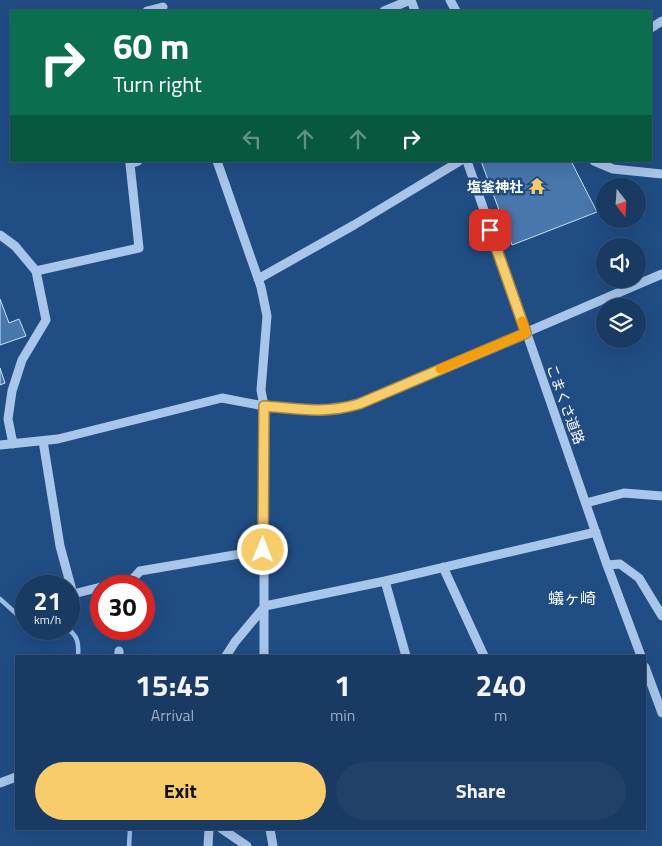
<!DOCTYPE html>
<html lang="en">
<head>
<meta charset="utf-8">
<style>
	body { margin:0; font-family:"Titillium Web","Noto Sans JP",sans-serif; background:#214169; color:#f1f3f6; height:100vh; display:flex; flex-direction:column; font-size:19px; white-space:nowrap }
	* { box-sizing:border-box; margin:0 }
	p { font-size:16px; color:#9fadbe }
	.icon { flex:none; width:28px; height:28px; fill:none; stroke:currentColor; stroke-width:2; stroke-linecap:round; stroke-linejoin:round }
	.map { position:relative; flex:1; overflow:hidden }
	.drawer { position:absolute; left:15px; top:655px; width:631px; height:175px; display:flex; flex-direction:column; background:#183a63; border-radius:0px; box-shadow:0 5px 20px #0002,0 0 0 1px #365478 }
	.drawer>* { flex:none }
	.top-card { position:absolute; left:10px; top:10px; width:642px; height:152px; border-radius:0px; box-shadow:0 5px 20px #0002,0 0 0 1px #365478; background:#0b6e4f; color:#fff; overflow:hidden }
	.needle { width:32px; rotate:163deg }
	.controls { position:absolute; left:596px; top:178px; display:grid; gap:10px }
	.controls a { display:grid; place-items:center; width:50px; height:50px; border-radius:50%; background:#183a63; box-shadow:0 5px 20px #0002,0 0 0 1px #365478; font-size:25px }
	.speed { position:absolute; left:15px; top:575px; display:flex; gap:10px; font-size:25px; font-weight:700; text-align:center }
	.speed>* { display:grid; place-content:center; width:65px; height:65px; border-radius:50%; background:#183a63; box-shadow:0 5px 20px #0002,0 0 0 1px #365478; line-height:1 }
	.speed small { font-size:12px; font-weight:400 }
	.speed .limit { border:8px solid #d22; background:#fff; color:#111 }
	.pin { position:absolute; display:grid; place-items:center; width:42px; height:42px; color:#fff; margin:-21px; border-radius:10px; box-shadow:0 2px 8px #0006 }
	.me { position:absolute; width:55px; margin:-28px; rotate:1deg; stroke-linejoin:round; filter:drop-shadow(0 0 4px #0008) }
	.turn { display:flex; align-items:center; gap:18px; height:105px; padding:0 20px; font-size:22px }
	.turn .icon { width:65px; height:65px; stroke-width:2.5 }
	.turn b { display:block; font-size:35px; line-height:42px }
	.lanes { display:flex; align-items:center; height:48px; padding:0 20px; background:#0003; justify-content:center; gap:25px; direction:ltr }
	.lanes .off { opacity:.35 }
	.eta { display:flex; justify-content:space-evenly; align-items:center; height:85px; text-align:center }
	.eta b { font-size:30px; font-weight:700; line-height:35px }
	.button { display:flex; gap:10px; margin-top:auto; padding:10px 20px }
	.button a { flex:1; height:58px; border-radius:30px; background:#f7cc69; color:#111; font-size:20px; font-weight:700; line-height:58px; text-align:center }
	.button a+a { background:#214169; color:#f1f3f6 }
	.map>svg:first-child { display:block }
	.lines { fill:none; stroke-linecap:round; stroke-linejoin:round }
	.stream { stroke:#9cc1eb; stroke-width:4.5 }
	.building { fill:#4877ad; stroke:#cce0f7 }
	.minor { stroke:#a8c6e9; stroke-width:9 }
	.route-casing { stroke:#a18544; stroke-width:12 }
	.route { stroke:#f7cc69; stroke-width:9 }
	.slow { stroke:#f59e0b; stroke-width:9 }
	.labels { text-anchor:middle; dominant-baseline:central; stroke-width:5; stroke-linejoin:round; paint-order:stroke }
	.poi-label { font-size:14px; font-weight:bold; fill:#fff; stroke:#204d84; text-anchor:end }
	.street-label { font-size:14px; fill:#fff; stroke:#204d84 }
	.quarter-label { font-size:16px; fill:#fff; stroke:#204d84 }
</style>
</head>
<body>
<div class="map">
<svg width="662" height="846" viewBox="0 0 662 846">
	<rect width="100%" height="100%" fill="#204d84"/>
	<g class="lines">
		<path class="stream" d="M0 599 21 618 26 619
			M67 629C78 635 79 644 78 656
			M129 846 130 829"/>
	</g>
	<path class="building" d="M481 161H571L597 212 512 245Z
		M0 299 9 323 19 319 26 336 0 345Z
		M0 368 5 383 0 385Z"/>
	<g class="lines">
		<path class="minor" d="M411 0 415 11
			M450 0 456 11
			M147 11 163 7
			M384 11 410 0
			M651 28 662 21
			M217 161 261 287 267 316 261 390 264 406V656
			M467 161 607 565 641 656
			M594 161 613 169 662 174
			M0 235 15 246 36 271 46 320 22 360 12 391 8 419 13 444
			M36 271 139 248 130 164 138 161
			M258 279 354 225 460 161
			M43 441 60 546 73 594 101 587
			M0 445 58 439 222 398 264 406 322 411 341 409 359 404 662 274
			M586 503 624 493 662 496
			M607 565 620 564 639 578 662 616
			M443 567 484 656
			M385 581 406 656
			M107 586 131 581 140 571 263 550
			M119 656V651
			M226 656 235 642 265 606 385 581 596 532
			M645 667 662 713
			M0 783 16 777
			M222 829 247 846
			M270 829 273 846
			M208 846 209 829"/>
	</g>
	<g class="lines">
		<g class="route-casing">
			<path id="route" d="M263 550 264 406C300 409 324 414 359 404L526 333 490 230"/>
		</g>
		<use href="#route" class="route"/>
		<path class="slow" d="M440 369 526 333 522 321"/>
	</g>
	<defs>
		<g id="temple-bare" transform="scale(1.35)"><path d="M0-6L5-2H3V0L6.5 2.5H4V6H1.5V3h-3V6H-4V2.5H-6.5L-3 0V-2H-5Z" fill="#f7cc69" stroke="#204d84" stroke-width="2.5" paint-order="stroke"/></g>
	</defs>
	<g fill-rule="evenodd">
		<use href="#temple-bare" x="537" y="186"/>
	</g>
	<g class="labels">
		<g class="poi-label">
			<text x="523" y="186">塩釜神社</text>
		</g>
		<g class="street-label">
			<text transform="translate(566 404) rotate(70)">こまくさ道路</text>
		</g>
		<g class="quarter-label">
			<text x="572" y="598">蟻ヶ崎</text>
		</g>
	</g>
</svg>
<div class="controls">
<a><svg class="needle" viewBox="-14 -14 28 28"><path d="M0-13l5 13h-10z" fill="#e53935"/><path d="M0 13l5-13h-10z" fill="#9fadbe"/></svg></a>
<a><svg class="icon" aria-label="sound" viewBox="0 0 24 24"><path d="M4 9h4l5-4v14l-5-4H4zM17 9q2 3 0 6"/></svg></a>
<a><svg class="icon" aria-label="layers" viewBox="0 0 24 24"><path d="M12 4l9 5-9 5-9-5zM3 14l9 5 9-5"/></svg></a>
</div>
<div class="speed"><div>21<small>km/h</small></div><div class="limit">30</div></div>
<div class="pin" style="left:490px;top:230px;background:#d93025"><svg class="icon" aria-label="arrive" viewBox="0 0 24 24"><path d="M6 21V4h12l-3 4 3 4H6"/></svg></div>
<svg class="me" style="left:263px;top:550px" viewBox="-20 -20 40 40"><circle r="17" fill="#f7cc69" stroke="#fff" stroke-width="3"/><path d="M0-11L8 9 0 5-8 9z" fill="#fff"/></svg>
<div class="top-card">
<div class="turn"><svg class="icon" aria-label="right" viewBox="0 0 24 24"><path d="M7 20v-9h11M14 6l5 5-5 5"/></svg><div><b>60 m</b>Turn right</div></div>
<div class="lanes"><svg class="icon off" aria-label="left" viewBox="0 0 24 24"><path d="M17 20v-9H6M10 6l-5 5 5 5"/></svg><svg class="icon off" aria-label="ahead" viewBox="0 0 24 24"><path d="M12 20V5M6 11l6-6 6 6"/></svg><svg class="icon off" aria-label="ahead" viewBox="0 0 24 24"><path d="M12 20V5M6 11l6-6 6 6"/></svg><svg class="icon" aria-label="right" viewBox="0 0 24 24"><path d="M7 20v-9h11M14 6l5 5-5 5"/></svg></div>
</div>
<section class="drawer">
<div class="eta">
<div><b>15:45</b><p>Arrival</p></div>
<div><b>1</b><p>min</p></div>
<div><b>240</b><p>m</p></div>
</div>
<div class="button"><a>Exit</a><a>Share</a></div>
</section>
</div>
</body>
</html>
